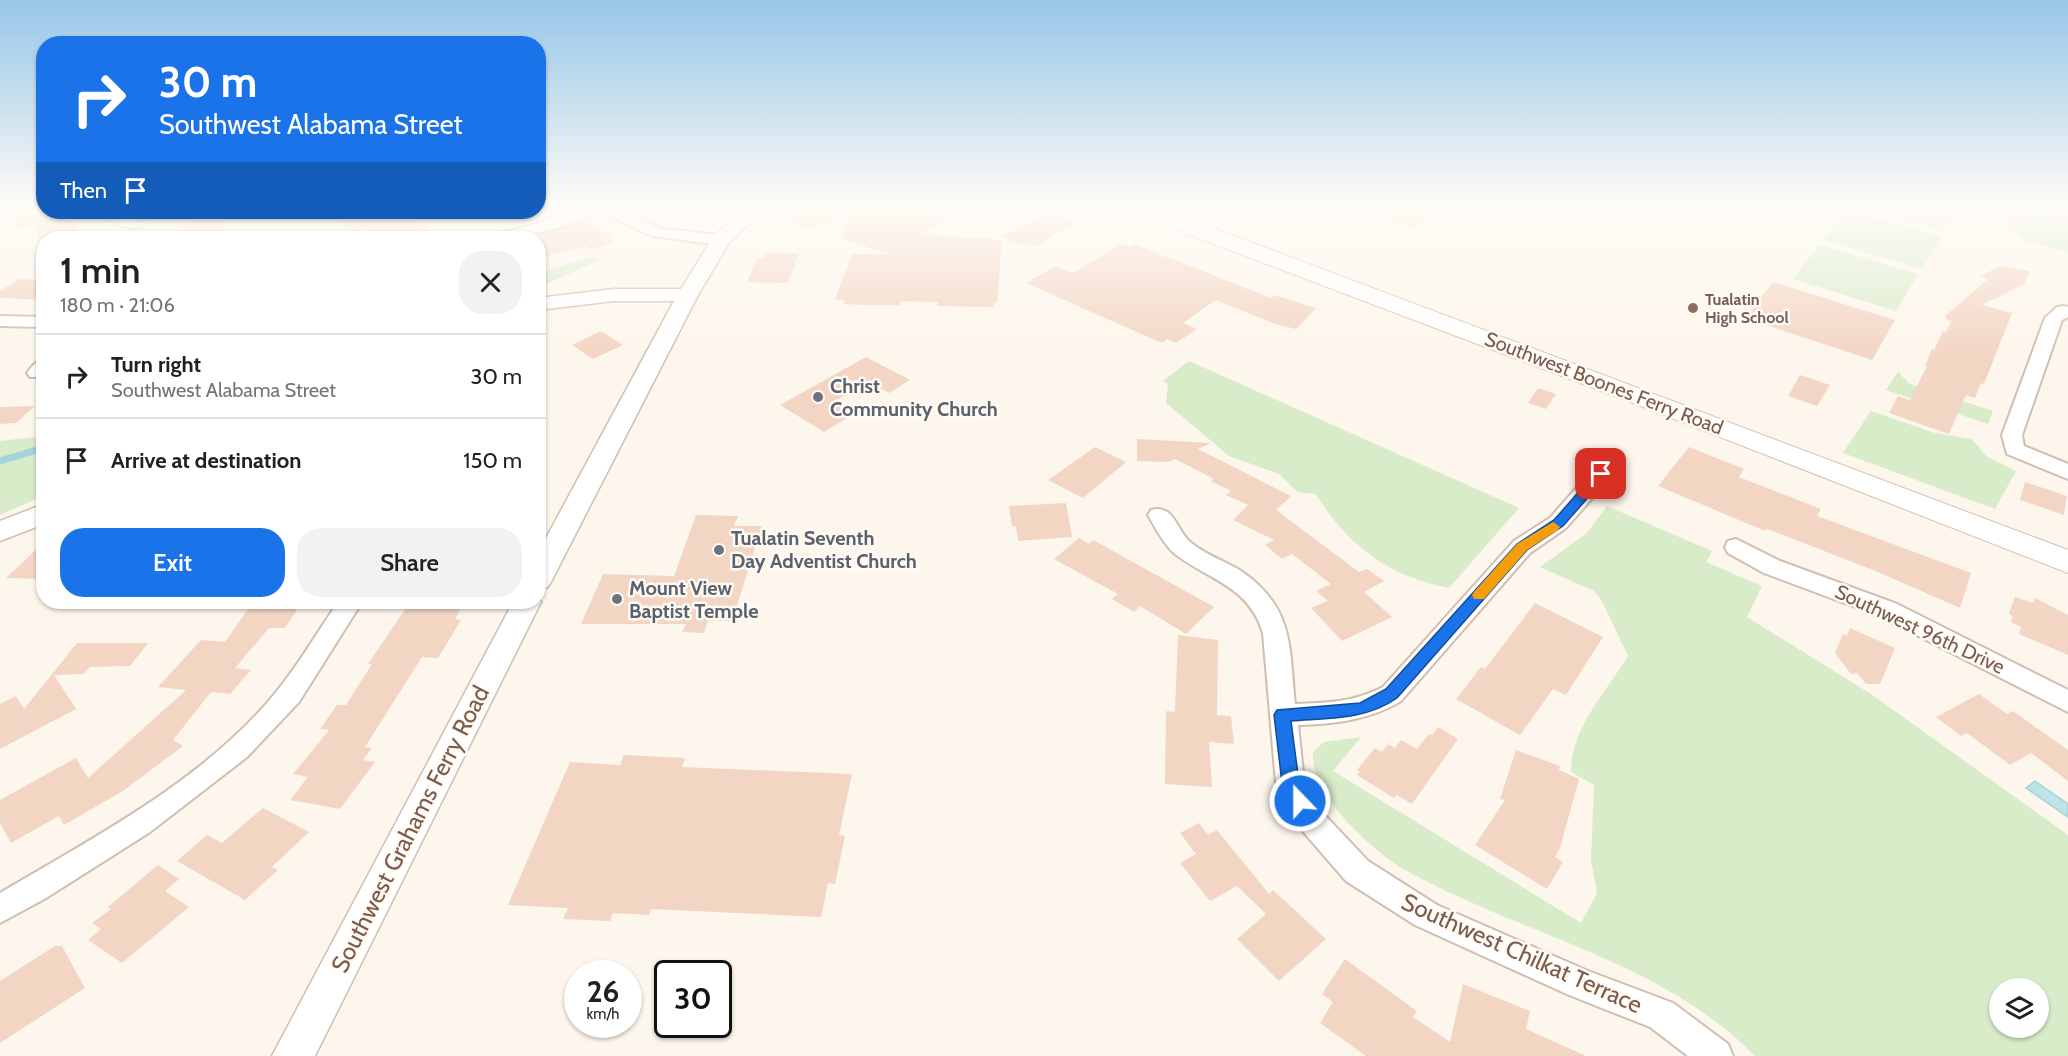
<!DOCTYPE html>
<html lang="en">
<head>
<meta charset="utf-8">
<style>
	body { margin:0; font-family:Cabin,sans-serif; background:#f2f2f2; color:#202124; height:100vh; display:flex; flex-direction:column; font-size:22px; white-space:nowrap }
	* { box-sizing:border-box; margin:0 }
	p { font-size:20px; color:#757577 }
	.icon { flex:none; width:33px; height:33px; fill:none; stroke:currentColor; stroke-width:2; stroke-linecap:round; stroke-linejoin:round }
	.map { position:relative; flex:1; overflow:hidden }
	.details { position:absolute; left:36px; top:231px; width:510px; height:378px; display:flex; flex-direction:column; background:#fff; border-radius:24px; box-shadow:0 2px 4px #0004 }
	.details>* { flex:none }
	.top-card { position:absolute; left:36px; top:36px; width:510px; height:183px; border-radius:24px; box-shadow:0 2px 4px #0004; background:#1a73e8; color:#fff; overflow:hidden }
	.buttons { position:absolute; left:1989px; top:978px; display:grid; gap:12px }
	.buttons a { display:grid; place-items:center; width:60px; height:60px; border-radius:50%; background:#fff; box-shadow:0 2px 4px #0004; font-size:30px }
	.speed { position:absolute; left:564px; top:960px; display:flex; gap:12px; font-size:30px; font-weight:700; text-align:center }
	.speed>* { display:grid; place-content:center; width:78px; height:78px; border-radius:50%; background:#fff; box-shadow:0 2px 4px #0004; line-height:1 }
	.speed small { font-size:15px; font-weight:400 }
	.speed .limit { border:3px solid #111; border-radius:9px; background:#fff; color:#111 }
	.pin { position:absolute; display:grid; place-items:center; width:51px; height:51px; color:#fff; margin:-26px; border-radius:12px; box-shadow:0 3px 9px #0006 }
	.me { position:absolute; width:66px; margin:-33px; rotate:338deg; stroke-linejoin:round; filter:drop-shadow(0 0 4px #0008) }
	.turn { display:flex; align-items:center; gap:21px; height:126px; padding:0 24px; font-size:27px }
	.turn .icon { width:78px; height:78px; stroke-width:2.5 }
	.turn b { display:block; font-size:42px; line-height:51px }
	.then { display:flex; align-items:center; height:57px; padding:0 24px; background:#0003; gap:12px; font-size:22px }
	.round { display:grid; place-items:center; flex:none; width:63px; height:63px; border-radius:24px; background:#f2f2f2 }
	.summary { display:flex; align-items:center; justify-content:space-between; height:102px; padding:0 24px }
	h1 { font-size:36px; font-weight:600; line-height:45px }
	.button { display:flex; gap:12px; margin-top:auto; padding:12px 24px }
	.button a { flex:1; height:69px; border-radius:24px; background:#1a73e8; color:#fff; font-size:24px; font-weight:600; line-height:69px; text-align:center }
	.button a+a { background:#f2f2f2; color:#202124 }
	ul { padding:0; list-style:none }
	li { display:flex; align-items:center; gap:18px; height:84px; padding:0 24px; border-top:2px solid #e0e0e0 }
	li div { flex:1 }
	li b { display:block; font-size:22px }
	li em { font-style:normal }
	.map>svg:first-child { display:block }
	.green { fill:#d8ecc9; fill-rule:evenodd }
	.water { fill:#bfe3e8; stroke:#a5d3da; stroke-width:1.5 }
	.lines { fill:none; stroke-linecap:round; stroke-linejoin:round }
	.stream { stroke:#a5d3da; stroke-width:7 }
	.building { fill:#f3d5c3 }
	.minor-casing { stroke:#d1beb0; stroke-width:4 }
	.tertiary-casing { stroke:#d1beb0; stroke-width:3 }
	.secondary-casing { stroke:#d6c0b0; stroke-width:2 }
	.minor { fill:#fff; fill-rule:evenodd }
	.tertiary { fill:#fff; fill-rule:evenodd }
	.secondary { fill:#fff; fill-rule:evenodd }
	.route { fill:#1a73e8; stroke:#114b97; stroke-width:1.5 }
	.slow { fill:#f59e0b }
	.education-dot { fill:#8d6e63; stroke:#fffaf3; stroke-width:2 }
	.worship-dot { fill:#6b7280; stroke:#fffaf3; stroke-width:2 }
	.labels { text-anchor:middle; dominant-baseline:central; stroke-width:5; stroke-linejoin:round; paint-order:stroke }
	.far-education-label { font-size:16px; font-weight:bold; fill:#785e54; stroke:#fffaf3; text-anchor:start }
	.street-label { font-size:20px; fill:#7a5c4d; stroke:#fffaf3 }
	.worship-label { font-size:20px; font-weight:bold; fill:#5b616d; stroke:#fffaf3; text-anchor:start }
	.near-street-label { font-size:24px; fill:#7a5c4d; stroke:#fffaf3 }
</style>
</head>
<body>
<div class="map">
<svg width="2068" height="1056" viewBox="0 0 2068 1056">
	<rect width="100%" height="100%" fill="#fdf6ec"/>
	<path class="green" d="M1860 208H1957L1944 231Z
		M2019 208H2068V252L2029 242 2008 228Z
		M1846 210 1942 237 1922 269 1823 240Z
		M1819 245 1918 274 1896 311 1793 279Z
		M592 256 600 260 539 287V273Z
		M1189 361 1519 508 1449 588C1388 576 1348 546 1316 494L1297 492 1279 474 1229 456 1166 403 1168 384 1163 381Z
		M1898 372 1910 384 1993 411 1988 424 1886 390Z
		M1871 411 1935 433 1972 439 1986 456 2016 471 1995 509 1843 453Z
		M43 436V496L0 515V441Z
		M1607 506 1712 551 1706 562 1762 586 1747 617 1874 696 2068 835V1056H1755C1659 958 1516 934 1400 867 1368 846 1311 795 1313 752L1324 742 1361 737 1333 771 1581 923 1597 893 1591 860 1594 785 1571 772C1571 728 1606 692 1628 656L1602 601 1594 591 1540 567 1587 533ZM2000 988H2038V1028H2000Z"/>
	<path class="water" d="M2035 781 2068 804V817L2026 788Z"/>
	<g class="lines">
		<path class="stream" d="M0 461 44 448"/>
	</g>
	<path class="building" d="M10 208 71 212 82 238H39L34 224 19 228Z
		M816 208H848L814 229 792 222Z
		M853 208H918L945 221 921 234 1002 240 997 303H994L993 307 937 306 938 302 901 301 900 305H868L844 304 845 300 835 299 852 254H889L841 238Z
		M1362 208H1440L1413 228 1362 211Z
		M190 212H229L223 231 208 238 181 235Z
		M341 212H406L429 227 399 238H382L367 228 354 233 336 221 349 217Z
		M1055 213 1076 221 1035 247 1026 243 1022 245 1002 237 1043 214 1048 217Z
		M583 220 610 234 605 236 615 241 592 250 585 246 538 258V235Z
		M1122 244 1129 247 1134 244 1271 298 1274 295 1316 308 1296 329 1275 324 1216 300 1183 323 1197 329 1176 343 1167 339 1162 343 1026 283 1056 266 1073 273Z
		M767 253H799L788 283 747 282 757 258H765Z
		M2001 266 2030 271 2024 284 1982 305 2012 313 1984 384 1981 383 1975 398 1966 395 1949 434 1889 413 1898 396 1910 400 1927 366H1925L1932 349 1934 350 1943 331 1946 332 1952 320 1948 321 1945 316 1988 279 1980 276Z
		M19 279 44 280V300L0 298V291Z
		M1773 282 1792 288 1895 320 1872 360 1745 318Z
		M601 331 623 345 593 359 572 345Z
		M866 357 910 380 889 393 869 382 833 402 854 414 824 432 780 405Z
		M1800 375 1830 385 1817 406 1788 396Z
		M1538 388 1556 394 1546 409 1528 403Z
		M35 406 16 423 0 424V407Z
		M1137 439 1211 443 1198 449 1291 496 1276 510 1359 572 1367 569 1384 581 1364 592 1392 617 1342 641 1311 608 1328 601 1316 591 1331 584 1292 554 1282 559 1265 545 1274 540 1233 520 1248 505 1226 495 1231 491 1211 481 1214 479 1175 459 1168 462 1137 461Z
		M1095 447 1126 462 1083 498 1048 480Z
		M1689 447 1744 469 1739 477 1821 509 1817 516 1971 573 1960 608 1878 572 1778 533 1767 529 1765 531 1658 486Z
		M2025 482 2067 496 2064 515 2020 500Z
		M1066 503 1072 537 1018 541 1016 526H1012L1009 506Z
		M696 515 738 516 734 526H762L732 621H708L704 633 682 632 686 624H581L603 574 674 576Z
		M1079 538 1089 544 1093 540 1214 607 1186 634 1140 606 1134 612 1112 599 1118 594 1054 559Z
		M44 542V579L6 578Z
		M2015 597 2033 603 2035 598 2068 615V655L2019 634 2021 627 2011 622 2013 616 2009 614Z
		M253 602H302L285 628H269L235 668 251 670 230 694 211 692 173 740 183 746 123 791 64 825 59 816 11 843 0 823V800L76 758 88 778 186 690 158 687 201 640 225 642Z
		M410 602H464L455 619 461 620 438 658 422 657 365 747 372 748 363 760 375 762 340 809 290 800 308 777 293 774 329 730 320 729 337 705H346L372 664H368Z
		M1535 603 1603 637 1566 695 1553 689 1520 735 1456 699 1481 667 1485 669Z
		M1850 628 1895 648 1880 684H1866L1857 673 1851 674 1835 653 1843 634 1847 636Z
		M1178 635 1218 640 1217 715 1231 716 1234 744 1209 742 1212 787 1165 784 1166 711 1175 712Z
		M77 643H148L130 666 90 667 83 674 54 675 76 709 0 749V704L16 696 24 709Z
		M1979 694 2007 714 2013 711 2068 750V781L2031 753 2010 765 1967 733 1961 736 1936 717Z
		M1438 727 1458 739 1412 804 1397 795 1394 798 1357 775 1360 772 1357 770 1375 748 1382 752 1388 744 1395 748 1401 740 1417 749 1429 734 1432 735Z
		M1516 750 1560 766 1559 770 1579 779 1560 848 1555 857 1563 862 1547 889 1475 845 1505 800 1500 799Z
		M624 755 685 758 682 767 852 774 839 835 845 836 835 884 828 883 821 917 651 909 649 915 613 913 610 921 563 919 568 908 508 905 570 762 620 765Z
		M263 808 309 832 272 867 278 870 245 900 177 861 207 835 222 843Z
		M1199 823 1208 835 1217 830 1269 894 1273 890 1326 939 1279 981 1237 939 1266 914 1237 886 1210 901 1180 863 1196 854 1180 833Z
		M158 865 179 879 165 891 189 907 122 963 88 940 101 929 92 923 111 909 108 907Z
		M55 946H62L85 988 0 1043V981Z
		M1345 959 1417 1011 1413 1017 1450 1042 1463 984 1530 1011 1526 1029 1586 1056H1366L1320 1023 1333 1002 1322 994Z"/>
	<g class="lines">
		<g class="minor-casing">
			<path id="minor" d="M577 208H617L661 229 721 235 729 240 721 245 652 236 598 210C574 226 517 241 489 238L491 235 529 226Z
				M101 212H118L144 224 142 227C129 231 109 222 101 212Z
				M2063 306 2068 307V317L2062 320 2022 435 2024 446 2068 464V479L2007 454 2002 435 2045 318 2057 307Z
				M0 316 44 317V327L0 326Z
				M44 359V377H30L27 373C32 366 36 361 44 359Z
				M1601 467 1609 469 1612 474 1609 479 1566 528 1530 553 1401 701C1369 720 1335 724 1298 725L1304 782 1320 810 1368 861 1437 905 1588 971 1673 1003 1728 1044 1733 1056H1688L1650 1027 1569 995 1415 925 1346 881 1300 828 1276 783 1263 633C1249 586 1209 580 1175 554 1164 545 1155 527 1148 515L1151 510C1174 504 1176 529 1189 541 1203 554 1225 561 1241 571 1294 608 1289 645 1295 704 1326 703 1355 702 1383 687L1514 541 1550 518 1593 469Z
				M1736 539 1780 561 1897 604 2068 690V712L1879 616 1764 573 1728 553 1725 547 1728 541Z
				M338 602H362L299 702 247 757 150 832 46 898 0 923V893C93 838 195 785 267 703 294 672 315 636 338 602Z"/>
		</g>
		<g class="tertiary-casing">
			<path id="tertiary" d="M745 208H765L729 243 698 295 552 580 548 587 538 590V553L674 301H614L538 310V298L614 289H681L714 236Z
				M44 504V524L0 541V521Z
				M538 597 541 602 315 1056H272L513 602H538Z"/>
		</g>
		<g class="secondary-casing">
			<path id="secondary" d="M1129 208H1160L2068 550V573L1646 408 1132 213Z"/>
		</g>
		<use href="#minor" class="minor"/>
		<use href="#tertiary" class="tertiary"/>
		<use href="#secondary" class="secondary"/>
	</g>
	<linearGradient id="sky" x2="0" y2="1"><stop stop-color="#97c7e8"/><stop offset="0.58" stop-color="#fefbf6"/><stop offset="1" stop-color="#fefbf6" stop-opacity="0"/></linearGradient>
	<rect width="2068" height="356" fill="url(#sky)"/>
	<path class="route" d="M1601 470 1606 471V477L1563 526 1527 550 1397 698C1366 720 1329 718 1291 721L1299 782 1309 801 1307 806 1300 808 1294 806 1282 783 1274 715 1277 710 1360 703 1386 689 1517 544 1554 520 1597 471Z"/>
	<path class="slow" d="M1553 522 1560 527 1558 530 1527 550 1484 599H1474L1472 595 1474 592 1517 544Z"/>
	<circle class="education-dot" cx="1693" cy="308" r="6"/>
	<g class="worship-dot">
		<circle cx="818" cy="397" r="6"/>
		<circle cx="719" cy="550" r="6"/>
		<circle cx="617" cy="599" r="6"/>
	</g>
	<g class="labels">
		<g class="far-education-label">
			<text x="1705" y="299">Tualatin<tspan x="1705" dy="18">High School</tspan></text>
		</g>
		<g class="street-label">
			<text transform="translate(1604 383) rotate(21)">Southwest Boones Ferry Road</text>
			<text transform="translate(1920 629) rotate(25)">Southwest 96th Drive</text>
		</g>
		<g class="worship-label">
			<text x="830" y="386">Christ<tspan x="830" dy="23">Community Church</tspan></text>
			<text x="731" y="538">Tualatin Seventh<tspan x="731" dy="23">Day Adventist Church</tspan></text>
			<text x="629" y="588">Mount View<tspan x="629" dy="23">Baptist Temple</tspan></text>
		</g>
		<g class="near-street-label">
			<text transform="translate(410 829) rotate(-63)">Southwest Grahams Ferry Road</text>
			<text transform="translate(1522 953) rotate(24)">Southwest Chilkat Terrace</text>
		</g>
	</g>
</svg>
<div class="buttons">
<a><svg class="icon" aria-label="layers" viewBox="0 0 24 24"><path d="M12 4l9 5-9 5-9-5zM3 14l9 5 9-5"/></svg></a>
</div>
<div class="speed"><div>26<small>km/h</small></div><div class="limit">30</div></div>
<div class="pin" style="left:1601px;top:474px;background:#d93025"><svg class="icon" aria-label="arrive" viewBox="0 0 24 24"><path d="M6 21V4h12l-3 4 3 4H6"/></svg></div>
<svg class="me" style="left:1300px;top:801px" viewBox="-20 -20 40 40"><circle r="17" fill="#1a73e8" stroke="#fff" stroke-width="3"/><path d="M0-11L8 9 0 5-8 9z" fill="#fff"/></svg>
<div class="top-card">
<div class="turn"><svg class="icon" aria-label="right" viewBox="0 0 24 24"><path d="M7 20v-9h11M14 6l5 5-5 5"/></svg><div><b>30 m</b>Southwest Alabama Street</div></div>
<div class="then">Then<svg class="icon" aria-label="arrive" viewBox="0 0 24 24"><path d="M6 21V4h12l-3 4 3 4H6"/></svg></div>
</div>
<section class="details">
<div class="summary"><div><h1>1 min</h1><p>180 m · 21:06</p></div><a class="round"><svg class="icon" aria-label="close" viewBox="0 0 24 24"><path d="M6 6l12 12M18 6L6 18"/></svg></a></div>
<ul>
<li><svg class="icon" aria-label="right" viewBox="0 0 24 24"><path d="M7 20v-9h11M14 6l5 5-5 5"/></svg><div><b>Turn right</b><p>Southwest Alabama Street</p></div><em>30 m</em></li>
<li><svg class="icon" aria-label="arrive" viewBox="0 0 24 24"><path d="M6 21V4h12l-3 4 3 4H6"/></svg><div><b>Arrive at destination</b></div><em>150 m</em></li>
</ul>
<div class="button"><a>Exit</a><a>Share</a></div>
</section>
</div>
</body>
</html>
